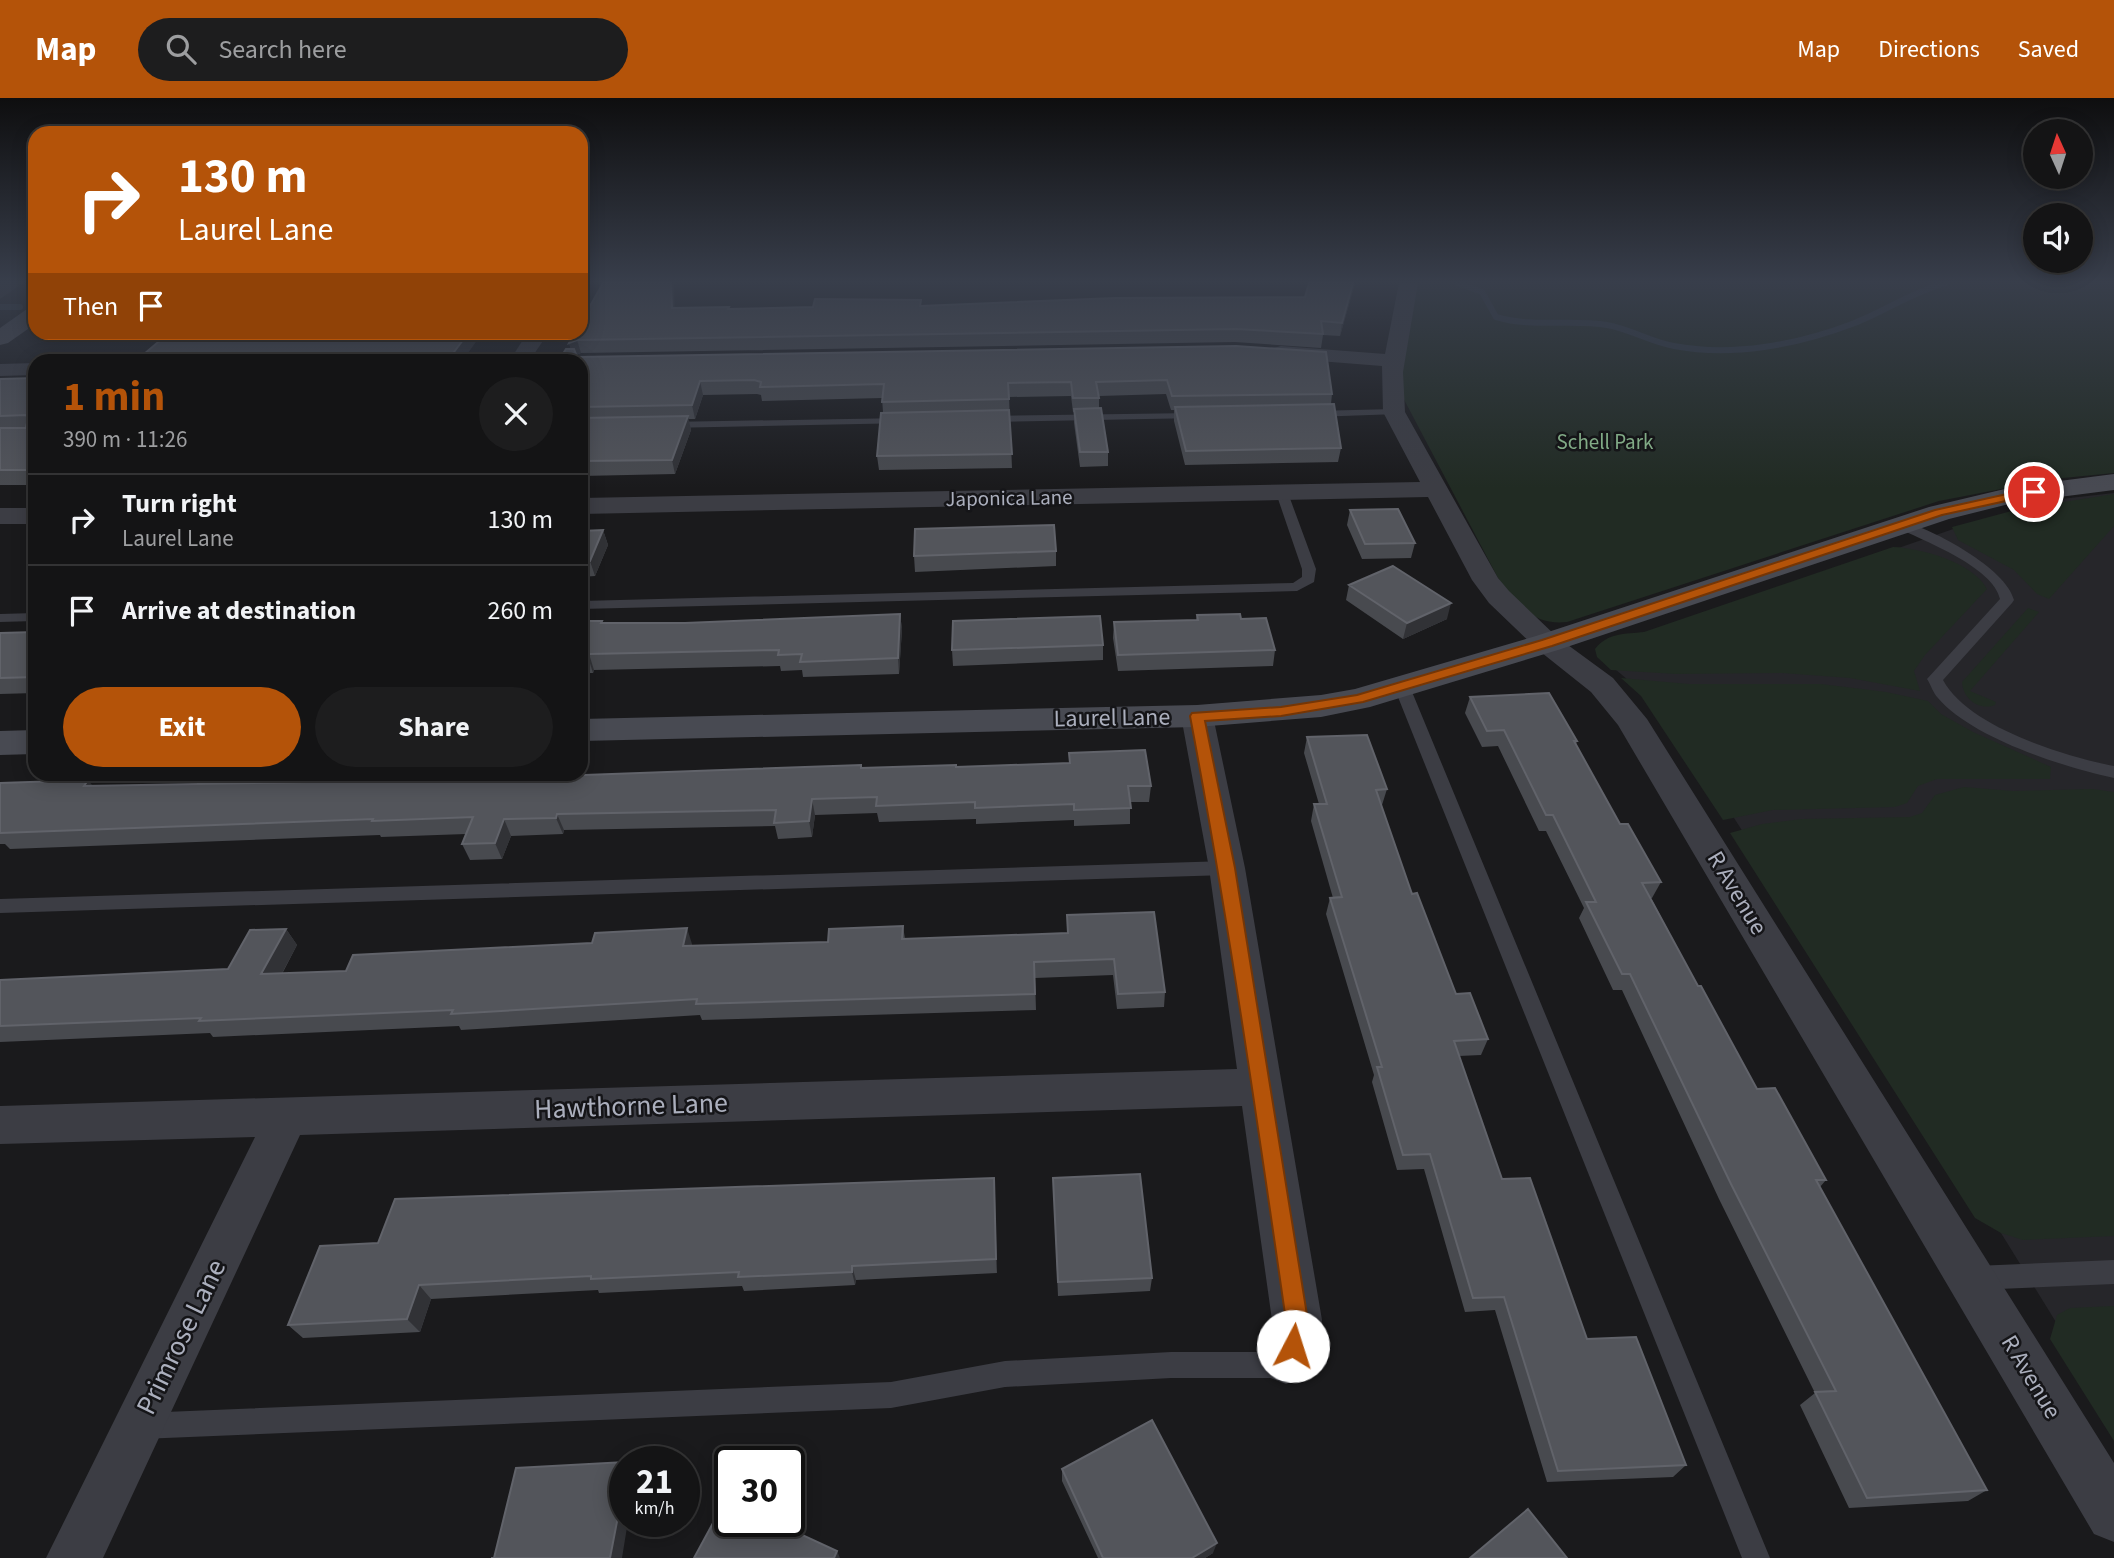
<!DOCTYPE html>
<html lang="en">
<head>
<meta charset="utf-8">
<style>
	body { margin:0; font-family:"Source Sans 3",sans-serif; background:#1d1d1e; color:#f1f3f6; height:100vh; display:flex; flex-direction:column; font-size:26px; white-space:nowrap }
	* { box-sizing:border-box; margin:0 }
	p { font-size:23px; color:#9d9ea0 }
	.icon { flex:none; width:38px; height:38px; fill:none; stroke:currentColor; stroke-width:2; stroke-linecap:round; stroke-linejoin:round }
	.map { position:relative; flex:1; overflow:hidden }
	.side { position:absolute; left:28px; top:256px; width:560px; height:427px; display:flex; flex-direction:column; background:#141415; border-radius:21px; box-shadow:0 4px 18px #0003,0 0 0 2px #333334 }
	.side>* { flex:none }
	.guide { position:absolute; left:28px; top:28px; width:560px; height:214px; border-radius:21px; box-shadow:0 4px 18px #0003,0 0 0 2px #333334; background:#b45309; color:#fff; overflow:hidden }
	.needle { width:46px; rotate:357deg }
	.fabs { position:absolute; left:2023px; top:21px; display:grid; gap:14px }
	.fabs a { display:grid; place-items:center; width:70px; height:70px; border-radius:50%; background:#141415; box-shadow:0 4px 18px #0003,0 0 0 2px #333334; font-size:35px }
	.speed { position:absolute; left:609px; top:1348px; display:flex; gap:14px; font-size:35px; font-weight:700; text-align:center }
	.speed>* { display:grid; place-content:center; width:91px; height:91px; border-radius:50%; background:#141415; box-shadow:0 4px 18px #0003,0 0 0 2px #333334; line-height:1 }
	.speed small { font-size:18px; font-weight:400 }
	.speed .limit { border:4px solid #111; border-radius:10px; background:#fff; color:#111 }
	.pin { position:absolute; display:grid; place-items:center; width:60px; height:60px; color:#fff; margin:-30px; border:4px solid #fff; border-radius:50%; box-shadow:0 2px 7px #0007 }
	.me { position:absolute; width:77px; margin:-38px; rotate:5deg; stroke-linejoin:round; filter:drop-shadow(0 0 5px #0008) }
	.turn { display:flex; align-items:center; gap:24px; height:147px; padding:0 35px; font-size:32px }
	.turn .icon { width:91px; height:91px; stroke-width:2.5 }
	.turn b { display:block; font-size:49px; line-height:60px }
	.then { display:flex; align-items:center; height:66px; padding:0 35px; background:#0003; gap:14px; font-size:26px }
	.round { display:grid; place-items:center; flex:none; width:74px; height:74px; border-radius:37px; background:#1d1d1e }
	.overview { display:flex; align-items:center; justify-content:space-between; height:119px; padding:0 35px }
	h1 { font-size:42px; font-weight:700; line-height:52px; color:#b45309 }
	.cta { display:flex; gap:14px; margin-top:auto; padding:14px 35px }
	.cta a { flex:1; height:80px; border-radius:42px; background:#b45309; color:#fff; font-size:28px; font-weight:700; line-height:80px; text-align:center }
	.cta a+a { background:#1d1d1e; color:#f1f3f6 }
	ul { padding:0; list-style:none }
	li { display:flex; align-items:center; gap:21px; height:91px; padding:0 35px; border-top:2px solid #333334 }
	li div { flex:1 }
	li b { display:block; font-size:26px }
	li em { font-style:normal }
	header { display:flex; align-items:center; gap:42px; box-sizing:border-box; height:98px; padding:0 35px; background:#b45309; color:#fff }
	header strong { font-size:33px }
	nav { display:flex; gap:38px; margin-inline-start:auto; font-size:24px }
	.search { width:490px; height:63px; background:#1d1d1e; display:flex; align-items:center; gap:18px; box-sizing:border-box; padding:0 24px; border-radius:38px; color:#9d9ea0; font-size:26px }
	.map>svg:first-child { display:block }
	.built { fill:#26262a }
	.green { fill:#212b23 }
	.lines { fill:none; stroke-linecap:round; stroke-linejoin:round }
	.stream { stroke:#2e3842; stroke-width:6 }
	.lane { fill:#3c3d44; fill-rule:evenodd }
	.street { fill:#3c3d44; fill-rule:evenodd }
	.secondary { fill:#484a52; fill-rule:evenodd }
	.wall { fill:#484a4f }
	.shaded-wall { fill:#313236 }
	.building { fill:#53555b; stroke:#61636a; stroke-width:2 }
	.route { fill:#b45309; stroke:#753606; stroke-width:2 }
	.labels { text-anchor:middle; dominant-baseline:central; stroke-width:5; stroke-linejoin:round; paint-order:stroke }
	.far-park-label { font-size:21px; fill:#81aa86; stroke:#151518 }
	.far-street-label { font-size:21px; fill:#abafbd; stroke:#151518 }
	.street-label { font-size:24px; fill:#abafbd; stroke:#151518 }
	.near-street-label { font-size:28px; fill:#abafbd; stroke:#151518 }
</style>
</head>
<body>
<header>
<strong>Map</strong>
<div class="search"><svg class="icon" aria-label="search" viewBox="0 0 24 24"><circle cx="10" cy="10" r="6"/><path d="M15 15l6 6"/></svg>Search here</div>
<nav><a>Map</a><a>Directions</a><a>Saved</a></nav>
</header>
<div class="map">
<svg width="2114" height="1460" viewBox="0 0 2114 1460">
	<rect width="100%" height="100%" fill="#1a1a1c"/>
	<path class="built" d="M2114 395V1318L2001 1135 1689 650 1654 604 1596 555 1959 429 2052 402Z"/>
	<path class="green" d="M1415 185H2114V375L2053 381 1939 403 1567 524C1534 528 1515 506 1498 480L1399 292Z
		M2114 396V428L2049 501 2037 496 2014 472 1958 442 1952 429 2019 411Z
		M1893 449C1920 450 1973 464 1987 491L1925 557 1914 573 1920 593 1850 580 1782 575 1676 576 1611 572 1597 559 1595 551C1607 535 1625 536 1644 534Z
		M2028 510 2039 514 1970 593 1996 604 1995 607C1979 613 1963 601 1962 584Z
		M1621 580 1689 586H1821L1886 594 1928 603 1941 616 1973 634 2051 669 2050 681H1937L1918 688 1907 705 1895 709 1773 712 1723 722 1641 598Z
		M1964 689 2013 693 2093 691 2114 694V1138L2023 1142 2001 1135 1975 1120 1730 735 1762 726 1802 721 1910 719 1922 715 1935 697Z
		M2114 1208V1343L2050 1241 2057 1217 2070 1210Z"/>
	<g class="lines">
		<path class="stream" d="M1458 185 1482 194 1496 219C1533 230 1570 221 1607 227 1630 231 1651 244 1674 248 1732 259 1797 247 1852 226 1884 214 1912 194 1945 185
			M0 209H20"/>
		<path class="lane" d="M1394 311 1398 312V316L1314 319 1308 316 1314 313Z
			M1195 315 1201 318 1199 320 989 324 983 321 989 318Z
			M905 320 909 321V325L667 330 661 327 667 324Z
			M1282 391 1288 395 1316 471 1314 484 1297 493 581 511V503L1293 485 1302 479V471L1276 395Z
			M1903 423C1934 432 2006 470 2014 502L2012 505 1943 582C1968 629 2064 658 2114 668V680C2063 669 1972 640 1938 600 1933 595 1931 587 1927 581L2000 501C1993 469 1926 444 1898 430V424Z
			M35 515V523L0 524V516Z
			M1402 584 1410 589 1770 1460H1742L1394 589Z
			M1227 763 1233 765 1236 770 1233 775 1227 777 0 815V801Z
			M2114 1162V1186L1975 1192 1966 1188 1963 1180 1966 1172 1975 1168Z
			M1285 1248 1294 1252 1298 1261 1294 1270 1273 1280H1171L1005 1289 891 1310 141 1341 132 1337 128 1328 132 1319 141 1315 891 1284 1005 1263 1171 1254H1272Z"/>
		<path class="street" d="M1399 185H1418L1403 274 1405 314 1498 480 1509 493 1557 539 1613 580 1647 621 2114 1365V1444L2094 1436 1618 627 1591 594 1537 551 1489 505 1472 482 1428 399 581 416V400L1420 384 1383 314 1382 268 1281 260 1274 258 1271 254 1274 250 1281 248 1385 256Z
			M528 234H549L530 262H510Z
			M35 265V277L0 278V266Z
			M0 410H35V426H0Z
			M1197 608 1208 611 1213 618 1245 770 1322 1222 1318 1248 1304 1279 1286 1286 1268 1279 1261 1261 1269 1242 1272 1222 1242 1008 300 1037 103 1460H46L255 1039 0 1046V1008L1237 971 1209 770 1181 618 1186 611Z"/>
		<path class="secondary" d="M35 209V226L8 245 0 247V230L27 211Z
			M2114 376V392L2013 405 1949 421 1558 552 1370 609 1321 619 1197 629 581 643V621L1197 607 1321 597 1355 591 1536 538 1929 409 2013 389Z
			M35 632V656L0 657V633Z"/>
	</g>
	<path class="wall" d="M603 185H674V210L729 209V211L813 209 815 201 921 202V208L1115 200 1305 199 1309 185H1355L1340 238 1323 237 1321 250 1235 244 581 255 576 257 577 259 1236 248 1326 254 1332 296 1331 306H1334L1341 350 1338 364 1185 367 1174 323V312H1171L1166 296 1099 298V310H1101L1108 354V368L1080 369 1074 325V314H1073L1071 298 1009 299 1012 370 879 372 877 358 881 315 883 314 882 300 762 303 761 297 757 296 703 297 695 321H688L691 332 675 376 581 378V262H559L566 251H571L569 245 575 234H581V224Z
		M35 280V387H0V281Z
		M1350 412 1415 445 1411 460 1362 461 1347 427Z
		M603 432 608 447 595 478 581 479V433Z
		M1056 453V468L915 474 914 458Z
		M1349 487 1447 521 1403 541 1346 502Z
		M900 516 902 531 899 576 803 579 802 572 781 573 780 568 594 572 593 575H581V523H602V525H685Z
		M1197 517 1241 521 1275 552 1273 568 1118 573 1113 540 1114 524 1196 522Z
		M35 534V595L0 596V535Z
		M1103 547V562L953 568 952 552Z
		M1470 599 1577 643 1576 647 1620 726 1661 784 1652 800H1651L1698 888 1757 991 1826 1082 1820 1089 1987 1392 1968 1403 1849 1410 1800 1307 1815 1295 1719 1101 1622 892H1613L1579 820 1584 810 1546 733H1539L1498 648 1482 649 1465 615Z
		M1307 639 1387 691 1382 707H1381L1412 796 1456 896 1488 941 1481 957 1459 958 1502 1081 1587 1241 1686 1367 1673 1379 1547 1384 1495 1212 1465 1214 1424 1071 1397 1072 1372 984 1374 977 1326 816 1330 800H1333L1311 723 1314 706H1319L1304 655Z
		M1069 655 1151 688 1149 704H1130V726L1074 728V722L976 726V721L879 724 877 715 815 717 812 739 778 741 775 728 564 732 563 736 511 738 502 761 470 762 462 746 466 736 381 739 380 737 10 751 5 746H0V685L93 688 474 681 861 667 862 670 956 669 1069 665Z
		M1067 817 1165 894 1164 909 1117 911 1113 877 1035 880 1036 912 702 922 700 917 461 932 459 928 213 939 210 935 0 944V882L228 871 286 831 297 847 282 876 346 873 692 846V848L828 844 903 828 905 841 1067 835Z
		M994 1080 997 1175 856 1182 855 1187 744 1193 742 1188 599 1195 598 1192 431 1201 420 1234 303 1240 288 1227 378 1145Z
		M1053 1080 1152 1180 1150 1193 1058 1198Z
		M1062 1371 1213 1455 1205 1460H1098L1062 1383Z"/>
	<path class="shaded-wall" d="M0 185H23L0 201Z
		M671 185H674L675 223 672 210Z
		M1353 185H1355L1340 238 1342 225Z
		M469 234H483L463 262H448Z
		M577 242 581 255 573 258 569 245Z
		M700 283 703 297 695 321 692 307Z
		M688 318 691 332 675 376 672 362Z
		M603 432 608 447 595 478 590 463Z
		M1451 505 1447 521 1403 541 1407 525Z
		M900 516 902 531 899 576 898 560Z
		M589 556 594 572 593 575 588 559Z
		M88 682 101 698 84 688Z
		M812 701 815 717 812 739 809 723Z
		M557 716 564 732 563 736 556 720Z
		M504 721 511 738 502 761 495 745Z
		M687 830 692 846 689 864 683 848Z
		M286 831 297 847 273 892 261 876Z
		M994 1080 995 1095 997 1175 996 1161Z
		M852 1168 856 1182 855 1187 852 1174Z
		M419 1187 431 1201 420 1234 407 1221Z
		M625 1382V1423H628L622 1460H610Z
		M1217 1445 1213 1455 1205 1460H1192Z
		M837 1453 840 1460H834Z"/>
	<path class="building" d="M603 185H671L672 210 729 209 728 211 813 209 815 201 921 202 920 208 1115 200 1305 199 1309 185H1353L1342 225 1321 223 1323 236 1236 231 577 242 569 245 575 234H581V224Z
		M170 234H469L448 262H137Z
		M1236 248 1326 254 1332 296 1172 298 1167 282 1096 284 1099 300H1073L1071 284 1008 285 1009 301 882 304 884 286 760 289 761 284 754 282 700 283 692 307 581 309V262H559L566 251H574L577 259Z
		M35 280V372H0V330H26L28 320 26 317 0 318V281Z
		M1334 306 1341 350 1186 353 1175 309Z
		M1101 310 1108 354H1080L1074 311Z
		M1009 312 1012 356 877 358 881 315Z
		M688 318 672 362 581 363V320Z
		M1398 411 1415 445 1365 446 1350 412Z
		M1054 427 1056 453 914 458 915 431Z
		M603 432 590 463H581V433Z
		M1393 468 1451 505 1407 525 1349 487Z
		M900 516 898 560 800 564 802 556 778 557 779 552 589 556 588 559H581V523H602L601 525H685Z
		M1240 516 1241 521 1266 520 1275 552 1118 557 1114 524 1198 522 1197 517Z
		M1100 518 1103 547 952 552 953 523Z
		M35 534V579L0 580V535Z
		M1549 595 1577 643H1574L1620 726H1628L1661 784 1642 785 1698 888H1701L1757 991 1775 990 1826 1082H1816L1987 1392 1867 1400 1815 1294 1836 1293 1731 1086 1630 876H1622L1586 804H1596L1553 717H1546L1504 632 1487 633 1470 599Z
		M1367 637 1387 691 1376 692 1412 796 1417 795 1456 896 1470 895 1488 941 1454 943 1502 1081 1530 1080 1587 1241 1636 1239 1686 1367 1558 1373 1504 1199 1473 1200 1430 1056 1403 1057 1377 969H1382L1330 800 1342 799 1314 706H1327L1307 639Z
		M1145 652 1151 688H1128L1131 710 1074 712V706L975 710V704L876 708 877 699 812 701 809 723 774 725 776 712 557 716 556 720 504 721 495 745 462 746 473 719 372 723 373 721 0 735V685L88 682 84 688 474 681 861 667V670L956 667V669L1070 665 1069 655Z
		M1154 814 1165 894 1118 896 1114 861 1034 864 1035 896 696 906 697 901 451 916 453 912 199 923 201 920 0 928V882L228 871 250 832 286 831 261 876 346 873 353 857 592 845 595 835 687 830 683 848 828 844 829 831 903 828 902 841 1068 835 1067 817Z
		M1140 1076 1152 1180 1058 1184 1053 1080Z
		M994 1080 996 1161 852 1168V1174L738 1179 739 1174 591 1181V1178L419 1187 407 1221 288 1227 320 1148 378 1145 395 1101Z
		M1152 1322 1217 1445 1192 1460H1103L1062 1371Z
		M625 1364V1382L610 1460H491H494L516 1370Z
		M726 1401 730 1402V1423H772L837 1453 834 1460H694Z
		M1528 1411 1567 1460H1470Z"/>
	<linearGradient id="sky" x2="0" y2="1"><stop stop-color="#0e0e0f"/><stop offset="0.47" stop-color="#383e4b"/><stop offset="1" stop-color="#383e4b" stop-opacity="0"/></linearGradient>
	<rect width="2114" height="390" fill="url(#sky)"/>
	<path class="route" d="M2034 390 2040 394 2038 396 1942 417 1552 548 1363 604 1281 618 1205 623 1235 770 1308 1223 1301 1257 1293 1260 1285 1257 1281 1248 1286 1223C1257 1021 1228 819 1190 618L1192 615 1281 609 1357 597 1542 542 1935 412Z"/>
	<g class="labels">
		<g class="far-park-label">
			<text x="1605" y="344">Schell Park</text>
		</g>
		<g class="far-street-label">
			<text transform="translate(1009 400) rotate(-1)">Japonica Lane</text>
		</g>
		<g class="street-label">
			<text transform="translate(1112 620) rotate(-1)">Laurel Lane</text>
			<text transform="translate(1737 795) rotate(59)">R Avenue</text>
			<text transform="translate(2031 1279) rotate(59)">R Avenue</text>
		</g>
		<g class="near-street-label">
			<text transform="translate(631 1008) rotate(-2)">Hawthorne Lane</text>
			<text transform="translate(181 1239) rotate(-64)">Primrose Lane</text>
		</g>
	</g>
</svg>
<div class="fabs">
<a><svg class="needle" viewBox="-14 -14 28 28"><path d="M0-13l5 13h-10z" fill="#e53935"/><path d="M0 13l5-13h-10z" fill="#9d9ea0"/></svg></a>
<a><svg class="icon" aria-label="sound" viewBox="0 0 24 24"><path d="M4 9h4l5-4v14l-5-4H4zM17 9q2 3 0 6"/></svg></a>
</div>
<div class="speed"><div>21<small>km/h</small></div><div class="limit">30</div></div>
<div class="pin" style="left:2034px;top:394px;background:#d93025"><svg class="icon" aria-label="arrive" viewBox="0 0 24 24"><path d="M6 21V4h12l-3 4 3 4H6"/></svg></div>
<svg class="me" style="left:1293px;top:1248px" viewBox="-20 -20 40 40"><circle r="19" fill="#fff"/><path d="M0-13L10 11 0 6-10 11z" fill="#b45309"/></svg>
<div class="guide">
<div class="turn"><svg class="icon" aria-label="right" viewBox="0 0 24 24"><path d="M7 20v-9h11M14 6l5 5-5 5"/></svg><div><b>130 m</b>Laurel Lane</div></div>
<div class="then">Then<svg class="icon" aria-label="arrive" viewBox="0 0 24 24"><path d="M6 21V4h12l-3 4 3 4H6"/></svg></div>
</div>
<section class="side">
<div class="overview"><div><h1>1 min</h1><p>390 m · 11:26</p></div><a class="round"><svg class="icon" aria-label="close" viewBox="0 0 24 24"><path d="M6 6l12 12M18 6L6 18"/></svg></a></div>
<ul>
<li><svg class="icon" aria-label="right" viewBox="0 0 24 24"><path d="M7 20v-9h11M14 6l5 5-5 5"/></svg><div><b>Turn right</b><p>Laurel Lane</p></div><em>130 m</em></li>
<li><svg class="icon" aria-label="arrive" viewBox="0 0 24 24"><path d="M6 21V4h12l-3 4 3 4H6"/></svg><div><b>Arrive at destination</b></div><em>260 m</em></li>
</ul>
<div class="cta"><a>Exit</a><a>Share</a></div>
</section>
</div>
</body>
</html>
